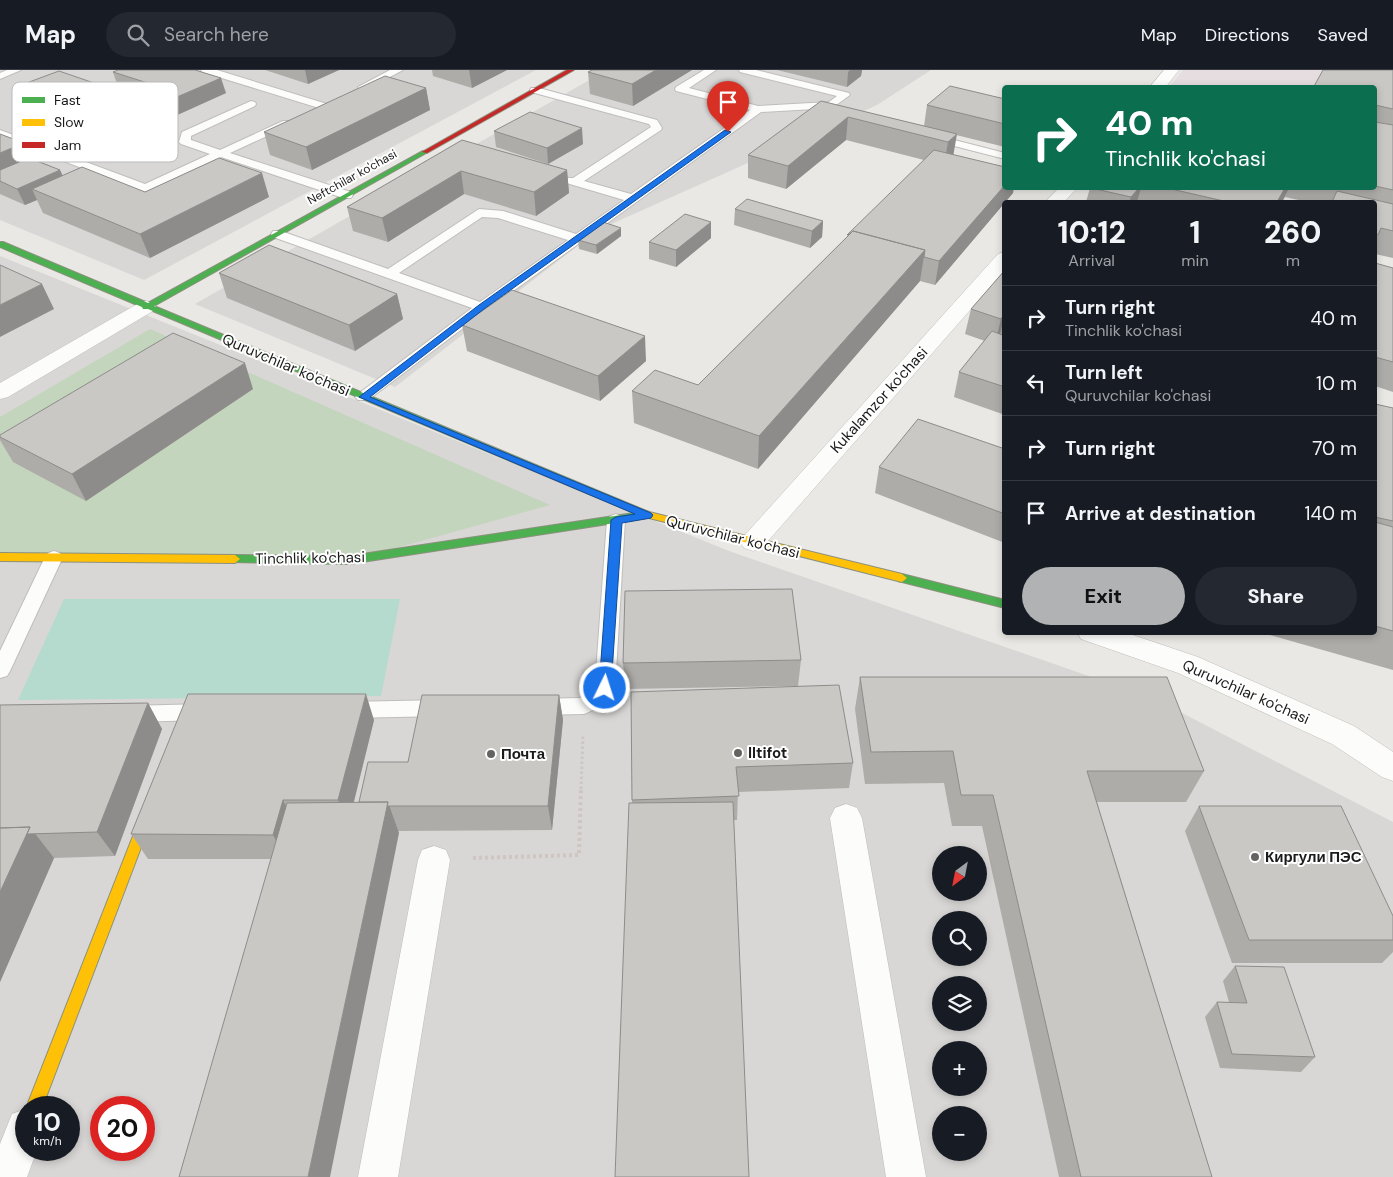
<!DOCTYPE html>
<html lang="en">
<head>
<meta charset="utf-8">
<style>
	body { margin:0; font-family:"DM Sans",sans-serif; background:#242831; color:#f1f3f6; height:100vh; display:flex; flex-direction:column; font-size:19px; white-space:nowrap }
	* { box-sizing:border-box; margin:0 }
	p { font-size:16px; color:#9ea1a6 }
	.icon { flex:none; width:28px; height:28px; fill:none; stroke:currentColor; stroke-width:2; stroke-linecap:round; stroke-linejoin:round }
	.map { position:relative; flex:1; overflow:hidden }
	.details { position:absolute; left:1002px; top:130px; width:375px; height:435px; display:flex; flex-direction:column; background:#171b24; border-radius:5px; box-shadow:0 2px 8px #0003 }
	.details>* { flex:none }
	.hud { position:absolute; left:1002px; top:15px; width:375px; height:105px; border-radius:5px; box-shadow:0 2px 8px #0003; background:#0b6e4f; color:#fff; overflow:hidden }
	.needle { width:32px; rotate:212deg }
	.fabs { position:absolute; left:932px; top:776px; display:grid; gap:10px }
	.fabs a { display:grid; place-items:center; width:55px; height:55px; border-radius:50%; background:#171b24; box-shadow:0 2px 8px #0003; font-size:25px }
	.speed { position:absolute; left:15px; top:1026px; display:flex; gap:10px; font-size:25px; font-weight:700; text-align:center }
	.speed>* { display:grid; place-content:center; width:65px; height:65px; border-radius:50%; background:#171b24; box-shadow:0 2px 8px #0003; line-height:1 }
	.speed small { font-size:12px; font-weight:400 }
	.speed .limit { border:8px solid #d22; background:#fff; color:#111 }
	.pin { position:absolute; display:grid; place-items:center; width:42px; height:42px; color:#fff; margin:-51px -21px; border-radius:50% 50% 50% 0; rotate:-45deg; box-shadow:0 0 5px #0007 }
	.pin .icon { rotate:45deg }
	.me { position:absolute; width:55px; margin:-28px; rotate:4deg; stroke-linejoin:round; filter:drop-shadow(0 0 4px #0008) }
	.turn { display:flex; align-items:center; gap:18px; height:105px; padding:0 20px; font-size:22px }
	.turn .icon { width:65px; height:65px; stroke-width:2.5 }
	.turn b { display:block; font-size:35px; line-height:42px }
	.eta { display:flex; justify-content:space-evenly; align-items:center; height:85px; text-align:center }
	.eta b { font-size:30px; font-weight:800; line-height:35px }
	.cta { display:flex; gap:10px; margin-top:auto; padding:10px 20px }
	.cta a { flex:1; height:58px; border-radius:30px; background:#b1b2b3; color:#111; font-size:20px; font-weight:800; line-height:58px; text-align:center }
	.cta a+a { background:#242831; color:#f1f3f6 }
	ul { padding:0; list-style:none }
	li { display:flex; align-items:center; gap:15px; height:65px; padding:0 20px; border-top:1px solid #363941 }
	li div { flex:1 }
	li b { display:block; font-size:19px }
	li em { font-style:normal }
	header { display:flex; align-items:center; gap:30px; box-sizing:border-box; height:70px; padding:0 25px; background:#171b24; border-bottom:1px solid #363941 }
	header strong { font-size:24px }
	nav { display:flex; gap:28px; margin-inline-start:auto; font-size:18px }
	.search { width:350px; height:45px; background:#242831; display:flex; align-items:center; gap:12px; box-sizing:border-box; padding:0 18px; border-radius:28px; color:#9ea1a6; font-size:19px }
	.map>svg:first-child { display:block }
	.residential { fill:#d8d7d5; fill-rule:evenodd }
	.industrial { fill:#e6dde1 }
	.forest { fill:#c3d5bc }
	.pitch { fill:#b4dbce }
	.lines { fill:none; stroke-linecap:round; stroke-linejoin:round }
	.lane-casing { stroke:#bfbebc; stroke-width:2 }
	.street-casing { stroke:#bfbebc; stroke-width:1 }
	.fast-casing { stroke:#8d907f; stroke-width:2 }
	.slow-casing { stroke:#8d907f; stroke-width:2 }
	.jam-casing { stroke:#8d907f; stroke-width:2 }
	.path-far1 { stroke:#cfc5c2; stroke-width:3; stroke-dasharray:2.5 2.5; stroke-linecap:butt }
	.path { stroke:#cfc5c2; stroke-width:4; stroke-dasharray:3 3; stroke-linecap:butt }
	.lane { fill:#fcfcfb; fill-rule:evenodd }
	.street { fill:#fcfcfb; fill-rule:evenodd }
	.fast { fill:#4caf50; fill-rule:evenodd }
	.slow { fill:#ffc107; fill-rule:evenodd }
	.jam { fill:#c62828; fill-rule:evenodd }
	.wall { fill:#aeaca9 }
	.shaded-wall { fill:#8d8c8a }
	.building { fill:#cac8c5; stroke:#8d8c8a }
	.route { fill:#1a73e8; stroke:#114b97 }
	.poi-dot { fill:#636361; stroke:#fff; stroke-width:2 }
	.labels { text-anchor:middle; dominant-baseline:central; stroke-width:4; stroke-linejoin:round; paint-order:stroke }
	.far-street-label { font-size:12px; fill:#1b1b1b; stroke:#fff }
	.street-label { font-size:15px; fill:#1b1b1b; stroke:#fff }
	.poi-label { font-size:15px; font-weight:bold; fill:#1b1b1b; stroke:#fff; text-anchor:start }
	.key { fill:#fff; stroke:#bbb; stroke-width:1 }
	.key-label { font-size:14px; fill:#1b1b1b }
</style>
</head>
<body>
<header>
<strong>Map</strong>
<div class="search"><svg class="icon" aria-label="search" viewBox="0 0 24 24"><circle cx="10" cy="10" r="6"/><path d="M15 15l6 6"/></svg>Search here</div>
<nav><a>Map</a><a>Directions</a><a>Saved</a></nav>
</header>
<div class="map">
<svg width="1393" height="1107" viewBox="0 0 1393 1107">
	<rect width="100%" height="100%" fill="#e9e8e4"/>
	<path class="residential" d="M0 0H536L144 210 0 150Z
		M607 0H931L877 35 598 160 395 317 195 234Z
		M0 186 729 481 1155 629 1393 752V1107H0ZM941 785H979V822H941ZM941 850H979V888H941ZM941 915H979V952H941ZM941 980H979V1018H941ZM26 1038H69V1080H26ZM101 1038H144V1080H101ZM941 1045H979V1082H941Z"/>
	<path class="industrial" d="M1183 0H1393L1375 132H1304L1245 118H1375V18H1169Z"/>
	<path class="forest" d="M150 259 550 435 357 489 0 486V347Z"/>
	<path class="pitch" d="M64 529H400L381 626 18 630Z"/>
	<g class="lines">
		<g class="lane-casing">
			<path id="lane" d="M7 0H21L0 9V3Z
				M201 0H217L327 34 328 36 327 38H319L202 2Z
				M390 0H403L367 19H359L358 17Z
				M704 0H716L689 18 758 36 829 32 837 26 740 2 739 0H756L849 23 850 25 832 38 761 42 487 240 368 330H358L355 327 358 324 472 238 273 167 271 164 273 161H281L388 199 479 139 503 141 576 164 624 130 563 112 561 110 563 108H573L651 57 649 54 531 22 530 20 531 18H539L657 50 662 58 661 60 584 111 631 124 750 40 676 21 675 19 676 17ZM482 147 498 148 568 170 480 232 399 203Z
				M251 31 255 32 256 34 255 36 191 66V70L220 80 283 51H291L292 53 291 55 230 83 351 122 353 125 351 128H343L221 87 145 122 0 67V60L145 114 210 84 181 74 179 72 182 62Z
				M931 64 1005 83V89L927 69 925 67 927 65Z
				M616 444 622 446 625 450 615 619C609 630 595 640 584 644L535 645 528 643 525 637 528 631 535 629 580 628 595 616 607 450 610 446Z
				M54 481 60 483 63 487 10 601 7 606 0 608V581L45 487 48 483Z
				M445 630 452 632 455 638 452 644 445 646 345 648 338 646 335 640 338 634 345 632Z
				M205 634 212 636 215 642 212 648 205 650 128 652 121 650 118 644 121 638 128 636Z"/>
		</g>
		<g class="street-casing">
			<path id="street" d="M1164 0H1179L1165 18H1149Z
				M1059 118H1077L1064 132H1045Z
				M1005 182V200L762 478 753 481 744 478 740 472 744 466 998 184Z
				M146 231 153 233 156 237 153 241 8 327 0 329V313L139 233Z
				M1077 562H1124L1198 587 1354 656 1393 682V711L1382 707 1332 674 1178 603 1081 569Z
				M846 734 857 738 862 748 926 1107H886L830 748 835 738Z
				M434 776 446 780 450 790 398 1107H358L418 790 422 780Z
				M26 1039V1080H37L27 1107H0V1074L12 1044Z"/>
		</g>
		<g class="fast-casing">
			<path id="fast" d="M423 81 428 82 154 236 649 442 652 445 647 448 349 494 231 492 230 489 231 486 235 485 349 486 634 443 148 239H143L142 237 0 177V172H3L148 233Z
				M902 504 1005 530V538L898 511 897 508 898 505Z"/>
		</g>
		<g class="slow-casing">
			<path id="slow" d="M645 441 902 504 907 508 902 512 641 446 640 444Z
				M0 483 235 485 240 489 235 493 0 491Z
				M150 733 155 734 156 738 42 1038H26L144 738 145 734Z"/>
		</g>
		<g class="jam-casing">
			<path id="jam" d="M567 0H574L427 83 422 82Z"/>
		</g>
		<path class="path-far1" d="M581 719 583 665"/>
		<path class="path" d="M473 788 579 785 581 718"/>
		<use href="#lane" class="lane"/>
		<use href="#street" class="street"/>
		<use href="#fast" class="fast"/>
		<use href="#slow" class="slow"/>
		<use href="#jam" class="jam"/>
	</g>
	<path class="wall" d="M265 0H339L308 14Z
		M432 0H507L472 18 433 6Z
		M592 0H692L633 36 590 24 588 2Z
		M777 0H862L861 6 847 17Z
		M1393 0V188L1375 184V132H1308L1285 127 1282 132H1086L1090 118H1375V18Z
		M113 2 226 23 175 46 146 36 142 25 118 17Z
		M13 18 135 40 89 59 19 34Z
		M426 18 430 40 312 100 270 85 264 62Z
		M1005 29V77L956 65 953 84 1013 123 935 215 920 211 758 399 634 353 632 321 698 315 924 90 846 70 786 119 748 108V85L821 31 924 56 927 35Z
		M494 61 583 74 548 94 496 77Z
		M0 64 24 73 31 88 60 100 63 106 145 122 269 127 150 188 43 143 37 130 25 135 0 124Z
		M462 70 567 100 569 123 536 146 464 124 388 172 353 161 347 137Z
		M735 139 823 151 822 167 810 178 734 155Z
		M621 166 597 184 579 179 578 170Z
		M711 168 676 197 649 189V172Z
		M1375 193 1393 198V322L1375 316Z
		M1005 200V345L954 327 959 302 985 271 965 264 971 239Z
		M219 203 397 224 403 249 355 281 227 228Z
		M462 255 646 291 600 331 467 281Z
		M253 319 86 431 13 392 0 370V365Z
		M1375 334 1393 338V600L1259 562H1375Z
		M1005 379V473L875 423 879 397Z
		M801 590 798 616 625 619 623 593Z
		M860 607 1204 701 1186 732H1097L1212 1107H1059L982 756H952L944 713 865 714 855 639Z
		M631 622 853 693 849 718 738 722 737 750H734L632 733Z
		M559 625 563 650 552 760 398 761 399 763 270 789H148L131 764 374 650 354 732H359L408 692Z
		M148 633 162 659 115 786 54 788 0 912V635Z
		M1199 736 1393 846V882L1382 893H1232L1185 761Z
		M1235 896 1315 987 1301 1002 1220 998 1205 947 1217 932H1229L1223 911Z"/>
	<path class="shaded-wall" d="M305 0H339L308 14Z
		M469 0H507L472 18Z
		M656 0H692L633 36 632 14Z
		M850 0H862L861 6 847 17 848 2Z
		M221 8 226 23 175 46 170 30Z
		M426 18 430 40 312 100 306 77Z
		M129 25 135 40 89 59 83 44Z
		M848 47 846 70 786 119 788 96Z
		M582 58 583 74 548 94 547 78Z
		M957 64 953 87 944 95 948 72Z
		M24 73 35 96 0 111V83Z
		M60 100 67 116 32 119 37 130 25 135 17 119Z
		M567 100 569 123 536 146 534 122Z
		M461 101 464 124 388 172 382 148Z
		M262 103 269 127 150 188 140 164Z
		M1005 115V118H1014L1013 123 935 215 939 191Z
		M1139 118H1141L1137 132H1129L1131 127Z
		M1285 118H1289L1282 132H1277Z
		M823 151 822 167 810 178 812 161Z
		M711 152V168L676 197V180Z
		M621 158V166L597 184 596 175Z
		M925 180 920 211 758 399 759 366Z
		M42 214 54 239 0 267V235Z
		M397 224 403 249 355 281 349 255Z
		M1005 244 999 268 995 274 1001 249Z
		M645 266 646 291 600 331 598 306Z
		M245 293 253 319 86 431 72 404Z
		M366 624 374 650 348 755 338 730Z
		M559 625 563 650 552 760 548 736Z
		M148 633 162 659 115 786 97 762Z
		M283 730 295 755 286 789 273 765Z
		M388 732 399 763 330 1107H308Z
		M30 757 54 788 0 912V822Z"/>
	<path class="building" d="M118 0H195L221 8 170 30 140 21 154 15 113 2Z
		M592 0H656L632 14 588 2Z
		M1323 0H1393V39L1375 35V18H1313Z
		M59 1 129 25 83 44 13 18Z
		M385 6 426 18 306 77 264 62Z
		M950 16 1005 29V54L927 35Z
		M821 31 957 64 948 72 848 47 788 96 748 85Z
		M530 42 582 58 547 78 494 61Z
		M1375 52 1393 55V120L1375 116Z
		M0 64 24 73 0 83Z
		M462 70 567 100 534 122 461 101 382 148 347 137Z
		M934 80 1005 97V115L939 191 924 187 925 180 853 161 848 165H847Z
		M29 88 60 100 17 119 0 111V100Z
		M219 88 262 103 140 164 32 119 82 97 145 122Z
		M1091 118H1139L1131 127Z
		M1167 118H1285L1277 132H1228Z
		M1337 121 1393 134V161L1381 158 1378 165 1375 164V132H1332Z
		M747 129 823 151 812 161 735 139Z
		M685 144 711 152 676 180 649 172Z
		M603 152 621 158 596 175 578 170Z
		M853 161 925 180 759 366 632 321 655 300 698 315Z
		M269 175 397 224 349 255 219 203Z
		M1375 193 1393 198V292L1375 287Z
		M0 195 42 214 0 235Z
		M1005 200V243L1001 249 971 239Z
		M512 220 645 266 598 306 462 255Z
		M992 261 1005 266V317L959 302Z
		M173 263 245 293 72 404 0 367V365Z
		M1375 334 1393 338V451L1375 447Z
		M918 349 1005 379V444L879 397Z
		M1375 452 1393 457V561L1375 556Z
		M792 519 801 590 623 593 625 521Z
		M860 607H1167L1204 701H1087L1212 1107H1081L993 725H961L953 681 871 682Z
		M839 615 853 693 736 697 739 726 632 730 631 622Z
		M188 624H366L338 730H283L273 765 131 764Z
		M422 625H559L548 736H387L388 732H359L368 692H408Z
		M148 633 97 762 27 764 30 757 0 758V635Z
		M388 732 308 1107H179L287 733Z
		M733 732 749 1107H615L629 733Z
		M1199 736H1341L1393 846V870H1249Z
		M30 757 0 822V758Z
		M1235 896 1284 897 1315 987 1232 984 1217 932 1247 933Z"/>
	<path class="route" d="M725 60 731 62 484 239 370 327 651 443 653 445 651 448 622 453 611 618 609 622H601L599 618 611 450 616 447 635 444 359 327 479 235Z"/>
	<g class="poi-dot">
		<circle cx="738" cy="683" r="5"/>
		<circle cx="491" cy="684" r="5"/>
		<circle cx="1255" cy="787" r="5"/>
	</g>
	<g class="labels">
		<g class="far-street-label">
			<text transform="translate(352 107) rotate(-29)">Neftchilar ko'chasi</text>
		</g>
		<g class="street-label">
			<text transform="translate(286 295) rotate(23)">Quruvchilar ko'chasi</text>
			<text transform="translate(879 330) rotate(-48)">Kukalamzor ko'chasi</text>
			<text transform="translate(733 467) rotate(14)">Quruvchilar ko'chasi</text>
			<text transform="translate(310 488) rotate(-1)">Tinchlik ko'chasi</text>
			<text transform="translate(1246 622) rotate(24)">Quruvchilar ko'chasi</text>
		</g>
		<g class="poi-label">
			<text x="748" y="683">Iltifot</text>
			<text x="501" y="684">Почта</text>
			<text x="1265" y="787">Киргули ПЭС</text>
		</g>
	</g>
	<rect x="12" y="12" width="166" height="80" rx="8" class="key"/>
	<rect x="22" y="27" width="23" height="6" fill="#4caf50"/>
	<rect x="22" y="49" width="23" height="7" fill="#ffc107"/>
	<rect x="22" y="72" width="23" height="6" fill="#c62828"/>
	<g class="key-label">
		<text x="54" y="35">Fast</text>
		<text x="54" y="57">Slow</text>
		<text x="54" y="80">Jam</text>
	</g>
</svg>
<div class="fabs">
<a><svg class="needle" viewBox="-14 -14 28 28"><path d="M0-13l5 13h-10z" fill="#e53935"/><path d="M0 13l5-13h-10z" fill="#9ea1a6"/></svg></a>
<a><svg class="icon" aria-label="search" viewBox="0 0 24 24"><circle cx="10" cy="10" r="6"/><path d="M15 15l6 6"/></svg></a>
<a><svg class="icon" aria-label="layers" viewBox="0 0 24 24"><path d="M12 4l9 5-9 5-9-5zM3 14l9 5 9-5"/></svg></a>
<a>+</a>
<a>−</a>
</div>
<div class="speed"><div>10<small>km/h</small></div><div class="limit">20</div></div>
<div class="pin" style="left:728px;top:62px;background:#d93025"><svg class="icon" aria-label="arrive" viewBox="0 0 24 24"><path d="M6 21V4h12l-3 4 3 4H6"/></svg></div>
<svg class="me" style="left:605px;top:618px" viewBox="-20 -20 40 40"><circle r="17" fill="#1a73e8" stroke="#fff" stroke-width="3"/><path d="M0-11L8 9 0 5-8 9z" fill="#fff"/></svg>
<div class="hud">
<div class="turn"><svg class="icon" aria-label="right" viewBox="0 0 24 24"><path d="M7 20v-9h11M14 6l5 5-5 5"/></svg><div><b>40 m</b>Tinchlik ko'chasi</div></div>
</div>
<section class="details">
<div class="eta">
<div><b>10:12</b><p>Arrival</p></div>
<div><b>1</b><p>min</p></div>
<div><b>260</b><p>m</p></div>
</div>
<ul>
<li><svg class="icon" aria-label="right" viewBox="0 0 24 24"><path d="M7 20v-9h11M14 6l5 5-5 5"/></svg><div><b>Turn right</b><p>Tinchlik ko'chasi</p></div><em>40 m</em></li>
<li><svg class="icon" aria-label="left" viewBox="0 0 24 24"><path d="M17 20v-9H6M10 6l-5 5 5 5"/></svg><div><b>Turn left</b><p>Quruvchilar ko'chasi</p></div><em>10 m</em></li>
<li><svg class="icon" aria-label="right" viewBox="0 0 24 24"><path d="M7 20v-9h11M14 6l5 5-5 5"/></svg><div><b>Turn right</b></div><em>70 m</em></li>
<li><svg class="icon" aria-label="arrive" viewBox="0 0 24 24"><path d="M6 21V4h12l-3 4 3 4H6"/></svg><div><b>Arrive at destination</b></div><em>140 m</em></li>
</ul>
<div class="cta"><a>Exit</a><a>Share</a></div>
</section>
</div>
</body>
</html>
